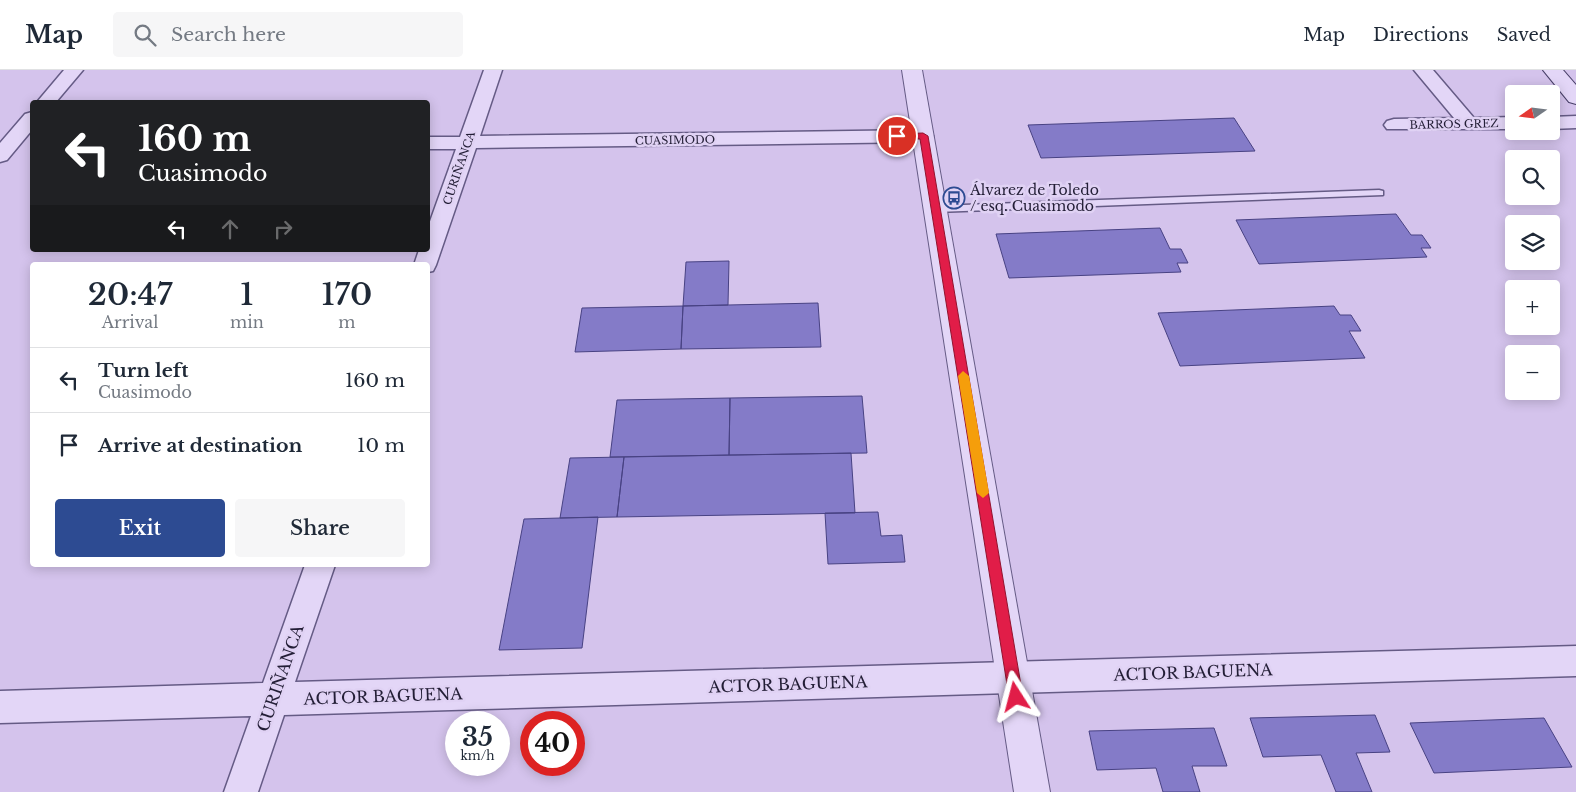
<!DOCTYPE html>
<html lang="en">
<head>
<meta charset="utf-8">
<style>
	body { margin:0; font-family:"Libre Baskerville",serif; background:#f6f6f7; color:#1f2937; height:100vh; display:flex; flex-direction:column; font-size:19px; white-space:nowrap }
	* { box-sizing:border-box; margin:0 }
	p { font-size:16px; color:#747a83 }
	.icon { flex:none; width:28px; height:28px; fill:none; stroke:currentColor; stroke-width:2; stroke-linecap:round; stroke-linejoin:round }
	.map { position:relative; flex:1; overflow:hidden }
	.side { position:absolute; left:30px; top:192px; width:400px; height:305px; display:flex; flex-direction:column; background:#fff; border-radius:5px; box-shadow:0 2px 12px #0003 }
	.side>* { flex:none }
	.guide { position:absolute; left:30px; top:30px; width:400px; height:152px; border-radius:5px; box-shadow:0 2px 12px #0003; background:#202124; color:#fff; overflow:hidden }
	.needle { width:32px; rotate:256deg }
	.fabs { position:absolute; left:1505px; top:15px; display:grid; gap:10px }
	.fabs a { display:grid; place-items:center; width:55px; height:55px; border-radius:5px; background:#fff; box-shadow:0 2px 12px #0003; font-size:25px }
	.speed { position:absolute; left:445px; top:641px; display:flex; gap:10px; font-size:25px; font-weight:700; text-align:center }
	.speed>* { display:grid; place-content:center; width:65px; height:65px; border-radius:50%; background:#fff; box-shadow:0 2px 12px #0003; line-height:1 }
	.speed small { font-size:12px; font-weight:400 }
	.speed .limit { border:8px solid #d22; background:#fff; color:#111 }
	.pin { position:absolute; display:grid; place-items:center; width:42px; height:42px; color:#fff; margin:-21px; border:2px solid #fff; border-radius:50%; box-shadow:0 1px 5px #0007 }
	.me { position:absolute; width:55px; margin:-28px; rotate:351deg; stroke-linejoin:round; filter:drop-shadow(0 0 4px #0008) }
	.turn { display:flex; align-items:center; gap:18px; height:105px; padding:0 25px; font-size:22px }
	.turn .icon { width:65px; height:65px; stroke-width:2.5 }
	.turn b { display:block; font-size:35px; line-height:42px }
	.lanes { display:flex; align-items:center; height:48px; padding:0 25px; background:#0003; justify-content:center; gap:25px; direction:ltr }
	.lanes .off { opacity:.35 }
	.eta { display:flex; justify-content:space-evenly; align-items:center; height:85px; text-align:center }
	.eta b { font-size:30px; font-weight:600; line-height:35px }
	.action { display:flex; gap:10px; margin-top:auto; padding:10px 25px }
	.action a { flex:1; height:58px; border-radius:5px; background:#2d4b92; color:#fff; font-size:20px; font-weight:600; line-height:58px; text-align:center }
	.action a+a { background:#f6f6f7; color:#1f2937 }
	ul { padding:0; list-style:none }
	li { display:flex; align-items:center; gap:15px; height:65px; padding:0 25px; border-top:1px solid #e0e1e3 }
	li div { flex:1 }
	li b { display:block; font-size:19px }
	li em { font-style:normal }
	header { display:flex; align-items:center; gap:30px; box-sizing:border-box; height:70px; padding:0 25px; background:#fff; border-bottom:1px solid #e0e1e3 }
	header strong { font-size:24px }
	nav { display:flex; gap:28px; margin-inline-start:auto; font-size:18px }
	.search { width:350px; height:45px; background:#f6f6f7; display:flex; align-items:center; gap:12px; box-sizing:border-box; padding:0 18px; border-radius:5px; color:#747a83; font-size:19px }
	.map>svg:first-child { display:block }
	.building { fill:#847bc8; stroke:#484283 }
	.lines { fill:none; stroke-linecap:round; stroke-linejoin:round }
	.service-casing { stroke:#655b85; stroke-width:3 }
	.minor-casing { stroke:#655b85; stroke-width:3 }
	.tertiary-casing { stroke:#655b85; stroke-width:2 }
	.secondary-casing { stroke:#473e67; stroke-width:2 }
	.service { fill:#e3d6f7; fill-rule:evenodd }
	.minor { fill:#e3d6f7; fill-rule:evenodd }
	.tertiary { fill:#e3d6f7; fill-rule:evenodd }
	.secondary { fill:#e3d6f7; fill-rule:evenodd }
	.route { fill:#e11d48; stroke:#92132f }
	.slow { fill:#f59e0b }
	.labels { text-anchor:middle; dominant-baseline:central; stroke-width:5; stroke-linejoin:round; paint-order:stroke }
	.far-street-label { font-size:11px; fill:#231e36; stroke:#e0d2f4 }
	.poi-label { font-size:14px; fill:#231e36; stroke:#e0d2f4; text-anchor:start }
	.near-street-label { font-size:16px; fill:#231e36; stroke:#e0d2f4 }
</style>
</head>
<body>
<header>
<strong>Map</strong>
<div class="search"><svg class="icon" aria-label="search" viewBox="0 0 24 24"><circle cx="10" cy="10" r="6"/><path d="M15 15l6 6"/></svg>Search here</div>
<nav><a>Map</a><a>Directions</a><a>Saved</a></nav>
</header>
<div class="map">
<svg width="1576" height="722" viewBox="0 0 1576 722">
	<rect width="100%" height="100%" fill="#d4c3ec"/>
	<path class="building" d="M1234 48 1255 81 1041 88 1028 55Z
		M1396 144 1411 165H1422L1431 178H1421L1427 187 1259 194 1236 150Z
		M1160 158 1170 179H1181L1188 193H1177L1181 202 1009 208 996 164Z
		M729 191 728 235 683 236 686 192Z
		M818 233 821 277 681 279 683 236Z
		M683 236 681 279 575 282 582 238Z
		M1334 236 1340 245H1351L1361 261H1349L1365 288 1180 296 1158 243Z
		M862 326 867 383 729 385 730 328Z
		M730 328 729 385 610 387 617 330Z
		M851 383 855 443 617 447 624 387Z
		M624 387 617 447 560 448 570 388Z
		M878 442 881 466 902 465 905 492 828 494 825 443Z
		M598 447 582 578 499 580 524 449Z
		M1375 645 1390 682 1356 683 1372 722H1336L1321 685 1263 687 1250 648Z
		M1544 648 1572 697 1434 703 1410 653Z
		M1214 658 1227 696H1192L1200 722H1163L1156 698 1097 700 1089 661Z"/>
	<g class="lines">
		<g class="service-casing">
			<path id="service" d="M1379 120 1383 121V125L936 142 931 139 936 136Z"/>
		</g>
		<g class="minor-casing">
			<path id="minor" d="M64 0H83L56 32H37Z
				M484 0H502L480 66 923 60 930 62 933 66 930 70 923 72 476 78 436 195 433 201 428 202V195H414L419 180H428V157L456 79H428V67H460Z
				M1414 0H1433L1474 48 1514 47V59H1387L1384 55 1387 51 1394 49 1454 48Z
				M32 42V60L7 90 0 92V73L25 44Z
				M1576 46V58L1551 59V47Z
				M305 495H335L295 612 1576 576V606L284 645 258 722H224L251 646 0 653V621L263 613Z"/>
		</g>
		<g class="tertiary-casing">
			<path id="tertiary" d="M902 0H922L1050 722H1014Z"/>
		</g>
		<g class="secondary-casing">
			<path id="secondary" d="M1543 0H1563L1576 15V34L1569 32Z"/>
		</g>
		<use href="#service" class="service"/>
		<use href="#minor" class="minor"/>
		<use href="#tertiary" class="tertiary"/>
		<use href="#secondary" class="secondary"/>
	</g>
	<path class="route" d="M923 63 928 66 1023 627 1021 632 1016 634 1011 632 1009 627 920 69H897L892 66 897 64Z"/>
	<path class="slow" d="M963 301 969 306 989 423 983 428 977 423 958 306Z"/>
	<defs>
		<g id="bus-ring" transform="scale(1.125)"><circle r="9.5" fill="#e0d2f4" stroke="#2d4b92" stroke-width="1.5"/><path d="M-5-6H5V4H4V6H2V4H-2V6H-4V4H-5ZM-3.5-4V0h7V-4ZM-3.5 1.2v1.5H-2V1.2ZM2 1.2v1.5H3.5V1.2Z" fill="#2d4b92"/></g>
	</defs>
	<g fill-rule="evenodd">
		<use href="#bus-ring" x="954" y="128"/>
	</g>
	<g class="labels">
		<g class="far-street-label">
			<text transform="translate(1454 54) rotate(-1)">BARROS GREZ</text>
			<text transform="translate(675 70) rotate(-1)">CUASIMODO</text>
			<text transform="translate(459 98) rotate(-71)">CURIÑANCA</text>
		</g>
		<g class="poi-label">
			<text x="970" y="120">Álvarez de Toledo<tspan x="970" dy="16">/ esq. Cuasimodo</tspan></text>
		</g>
		<g class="near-street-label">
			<text transform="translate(1193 602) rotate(-2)">ACTOR BAGUENA</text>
			<text transform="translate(280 608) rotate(-71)">CURIÑANCA</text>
			<text transform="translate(788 614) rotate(-2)">ACTOR BAGUENA</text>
			<text transform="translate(383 626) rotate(-2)">ACTOR BAGUENA</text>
		</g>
	</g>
</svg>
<div class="fabs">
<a><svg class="needle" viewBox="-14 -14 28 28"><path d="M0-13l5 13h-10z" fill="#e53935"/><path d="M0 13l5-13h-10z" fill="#747a83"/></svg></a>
<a><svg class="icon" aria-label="search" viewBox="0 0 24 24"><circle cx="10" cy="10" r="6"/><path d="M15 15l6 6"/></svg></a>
<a><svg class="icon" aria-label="layers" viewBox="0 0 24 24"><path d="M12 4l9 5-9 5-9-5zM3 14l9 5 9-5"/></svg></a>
<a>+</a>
<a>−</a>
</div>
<div class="speed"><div>35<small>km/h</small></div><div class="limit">40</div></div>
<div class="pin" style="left:897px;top:66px;background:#d93025"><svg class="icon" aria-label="arrive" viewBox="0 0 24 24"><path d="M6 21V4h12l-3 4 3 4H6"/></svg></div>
<svg class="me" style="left:1016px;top:627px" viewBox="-20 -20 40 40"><path d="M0-17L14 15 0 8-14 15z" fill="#e11d48" stroke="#fff" stroke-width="4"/></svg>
<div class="guide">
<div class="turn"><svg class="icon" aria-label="left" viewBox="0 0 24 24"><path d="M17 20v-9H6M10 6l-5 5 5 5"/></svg><div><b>160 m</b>Cuasimodo</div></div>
<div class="lanes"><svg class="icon" aria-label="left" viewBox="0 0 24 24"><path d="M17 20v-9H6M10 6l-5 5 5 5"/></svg><svg class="icon off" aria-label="ahead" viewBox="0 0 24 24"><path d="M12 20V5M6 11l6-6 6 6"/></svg><svg class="icon off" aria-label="right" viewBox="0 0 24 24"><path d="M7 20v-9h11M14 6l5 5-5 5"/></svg></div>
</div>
<section class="side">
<div class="eta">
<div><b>20:47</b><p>Arrival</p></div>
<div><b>1</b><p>min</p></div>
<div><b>170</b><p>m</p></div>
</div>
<ul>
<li><svg class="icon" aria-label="left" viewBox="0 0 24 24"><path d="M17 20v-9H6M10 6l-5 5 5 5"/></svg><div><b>Turn left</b><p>Cuasimodo</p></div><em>160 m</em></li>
<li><svg class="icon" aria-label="arrive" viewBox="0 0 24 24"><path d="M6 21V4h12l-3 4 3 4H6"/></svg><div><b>Arrive at destination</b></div><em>10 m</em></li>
</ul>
<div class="action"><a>Exit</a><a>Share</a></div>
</section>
</div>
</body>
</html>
